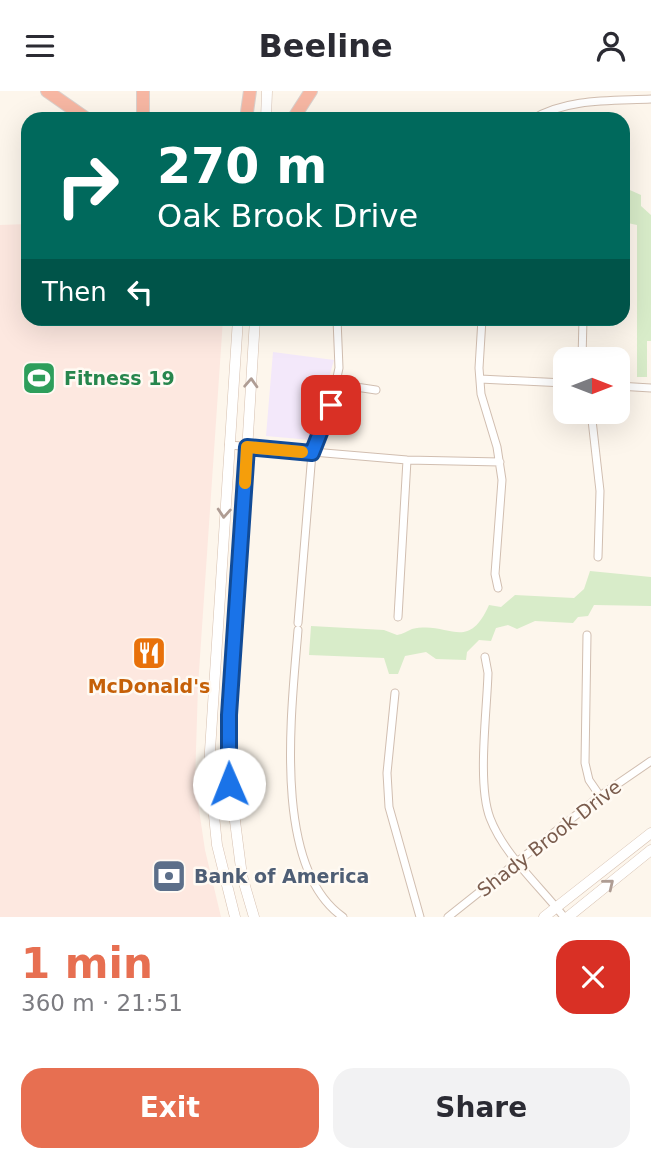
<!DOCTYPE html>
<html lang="en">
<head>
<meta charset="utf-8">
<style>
	body { margin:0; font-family:"DejaVu Sans",sans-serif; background:#f2f2f3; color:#2b2b33; height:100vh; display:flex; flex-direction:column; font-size:26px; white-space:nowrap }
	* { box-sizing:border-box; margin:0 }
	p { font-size:23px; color:#7c7c81 }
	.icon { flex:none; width:38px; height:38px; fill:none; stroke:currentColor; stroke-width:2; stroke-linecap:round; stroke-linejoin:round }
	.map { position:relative; height:826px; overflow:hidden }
	.drawer { display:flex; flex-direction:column; background:#fff; flex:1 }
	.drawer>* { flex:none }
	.guide { position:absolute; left:21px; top:21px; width:609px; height:214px; border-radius:21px; box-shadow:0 7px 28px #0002; background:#00695c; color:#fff; overflow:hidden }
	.needle { width:46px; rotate:90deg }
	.fabs { position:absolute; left:553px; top:256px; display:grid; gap:14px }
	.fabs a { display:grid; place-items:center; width:77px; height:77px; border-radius:14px; background:#fff; box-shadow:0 7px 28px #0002; font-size:35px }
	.pin { position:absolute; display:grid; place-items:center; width:60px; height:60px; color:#fff; margin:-30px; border-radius:14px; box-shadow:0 4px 10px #0006 }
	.me { position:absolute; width:77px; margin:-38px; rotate:359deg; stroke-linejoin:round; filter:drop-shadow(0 0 5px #0008) }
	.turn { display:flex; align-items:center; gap:24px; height:147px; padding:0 21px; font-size:32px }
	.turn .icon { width:91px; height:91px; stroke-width:2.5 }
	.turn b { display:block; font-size:49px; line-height:60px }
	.then { display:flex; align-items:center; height:66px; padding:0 21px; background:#0003; gap:14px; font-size:26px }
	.round { display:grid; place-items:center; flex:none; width:74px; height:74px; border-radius:21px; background:#f2f2f3 }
	.overview { display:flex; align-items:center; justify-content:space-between; height:119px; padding:0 21px }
	h1 { font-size:42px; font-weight:700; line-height:52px; color:#e76f51 }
	.primary-button { display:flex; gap:14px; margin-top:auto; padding:14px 21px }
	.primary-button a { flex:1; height:80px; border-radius:21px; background:#e76f51; color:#fff; font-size:28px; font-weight:700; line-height:80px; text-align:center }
	.primary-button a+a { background:#f2f2f3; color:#2b2b33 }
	header { display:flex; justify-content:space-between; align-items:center; height:91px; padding:0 21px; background:#fff; font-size:32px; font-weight:700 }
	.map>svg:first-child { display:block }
	.commercial { fill:#fde8e0 }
	.education { fill:#f3e8fa }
	.green { fill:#d8ecc9 }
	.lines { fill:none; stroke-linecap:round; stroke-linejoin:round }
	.minor-casing { stroke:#d1beb0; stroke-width:9 }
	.secondary-casing { stroke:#d6c0b0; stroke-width:11 }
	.motorway-casing { stroke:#dad1cd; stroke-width:14 }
	.minor { stroke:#fff; stroke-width:7 }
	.secondary { stroke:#fff; stroke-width:10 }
	.motorway { stroke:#f7b7a3; stroke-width:12 }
	.oneway { stroke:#af9d94 }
	.route-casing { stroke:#114b97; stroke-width:18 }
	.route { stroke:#1a73e8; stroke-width:12 }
	.slow { stroke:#f59e0b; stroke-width:12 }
	.labels { text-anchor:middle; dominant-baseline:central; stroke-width:5; stroke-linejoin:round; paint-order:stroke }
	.leisure-label { font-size:19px; font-weight:bold; fill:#27864d; stroke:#fffaf3; text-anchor:start }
	.food-label { font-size:19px; font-weight:bold; fill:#c56008; stroke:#fffaf3 }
	.street-label { font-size:19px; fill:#7a5c4d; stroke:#fffaf3 }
	.service-label { font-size:19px; font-weight:bold; fill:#4e5e75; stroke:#fffaf3; text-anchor:start }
</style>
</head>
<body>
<header><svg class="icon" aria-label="menu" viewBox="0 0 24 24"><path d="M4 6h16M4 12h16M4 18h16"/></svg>Beeline<svg class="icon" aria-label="person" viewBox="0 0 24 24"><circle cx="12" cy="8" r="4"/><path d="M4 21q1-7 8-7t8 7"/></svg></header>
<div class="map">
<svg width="651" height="826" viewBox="0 0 651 826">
	<rect width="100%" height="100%" fill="#fdf6ec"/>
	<path class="commercial" d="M28 133V228H223L198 595 195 692 205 759 221 826H0V134Z"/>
	<path class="education" d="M273 261 334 269 311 349 266 345Z"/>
	<path class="green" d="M623 96 641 104V115L651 124V250H647V286H637V134L623 131Z
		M590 480 651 486V515L594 514 588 525 578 526 573 532 535 530 517 538 508 534 496 537 491 550 479 549 467 561 466 569 436 568 426 561 405 565 398 583H389L384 567 309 564 311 535 384 539 397 544C403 543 407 540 412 538 449 529 467 563 489 514L501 516 515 504 574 507 584 498Z"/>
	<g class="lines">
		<g class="minor-casing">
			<path id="minor" d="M533 28C567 7 613 10 651 8
				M482 228 479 277 481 303 497 356 502 389 495 483 498 497
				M582 268 583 228
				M480 288 565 292
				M336 293 376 299
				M618 295 651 297
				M591 320 600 400 598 466
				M229 354 407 369 500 371
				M398 526 407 369
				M298 532 312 362 331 314 339 277 337 228
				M298 539C292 616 271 776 343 826
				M587 544 585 672 589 689 600 705
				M485 566 488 582C487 620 477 693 490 727 504 764 540 795 564 826
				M395 602 387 682 389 716 420 826
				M448 826 600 705 651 670"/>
		</g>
		<g class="secondary-casing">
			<path id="secondary" d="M266 28 267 0
				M235 826 217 754 209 675 238 228
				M254 826 242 785 228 675 255 228
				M544 826 651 742
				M568 826 651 759"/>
		</g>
		<g class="motorway-casing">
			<path id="motorway" d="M47 0 87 28
				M143 0V28
				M246 28 250 0
				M293 28 311 0"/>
		</g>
		<use href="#minor" class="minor"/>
		<use href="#secondary" class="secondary"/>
		<use href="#motorway" class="motorway"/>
	</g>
	<defs><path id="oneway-chevron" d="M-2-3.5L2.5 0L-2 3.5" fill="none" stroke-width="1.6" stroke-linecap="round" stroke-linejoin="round" transform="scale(1.75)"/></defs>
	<g class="oneway">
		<use href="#oneway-chevron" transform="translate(251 292) rotate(-87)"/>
		<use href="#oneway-chevron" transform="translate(224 422) rotate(94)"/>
		<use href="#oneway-chevron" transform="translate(609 793) rotate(-39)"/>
	</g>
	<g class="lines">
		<g class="route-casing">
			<path id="route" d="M229 693V624L247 356 312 362 331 314"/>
		</g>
		<use href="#route" class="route"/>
		<path class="slow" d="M245 392 247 356 302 361"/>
	</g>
	<defs>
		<g id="stadium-square" transform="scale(1.75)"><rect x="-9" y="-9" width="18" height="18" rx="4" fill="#2e9e5b" stroke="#fffaf3"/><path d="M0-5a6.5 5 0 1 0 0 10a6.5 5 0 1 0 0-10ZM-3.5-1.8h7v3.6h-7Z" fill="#fff"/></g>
		<g id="restaurant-square" transform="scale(1.75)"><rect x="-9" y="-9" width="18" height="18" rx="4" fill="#e8710a" stroke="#fffaf3"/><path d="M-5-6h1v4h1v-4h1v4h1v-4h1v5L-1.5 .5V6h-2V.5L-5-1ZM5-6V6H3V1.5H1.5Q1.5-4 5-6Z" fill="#fff"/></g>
		<g id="bank-square" transform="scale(1.75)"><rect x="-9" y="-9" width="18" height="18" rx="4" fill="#5c6f8a" stroke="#fffaf3"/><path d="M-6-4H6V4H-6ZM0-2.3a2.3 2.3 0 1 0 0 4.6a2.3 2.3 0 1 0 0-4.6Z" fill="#fff"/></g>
	</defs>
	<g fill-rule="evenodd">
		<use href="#stadium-square" x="39" y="287"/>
		<use href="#restaurant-square" x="149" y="562"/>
		<use href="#bank-square" x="169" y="785"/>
	</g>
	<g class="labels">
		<g class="leisure-label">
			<text x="64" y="287">Fitness 19</text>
		</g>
		<g class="food-label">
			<text x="149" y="595">McDonald's</text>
		</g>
		<g class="street-label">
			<text transform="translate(549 747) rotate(-38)">Shady Brook Drive</text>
		</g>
		<g class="service-label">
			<text x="194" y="785">Bank of America</text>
		</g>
	</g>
</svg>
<div class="fabs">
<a><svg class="needle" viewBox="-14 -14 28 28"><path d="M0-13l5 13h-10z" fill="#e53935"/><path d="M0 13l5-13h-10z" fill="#7c7c81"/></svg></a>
</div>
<div class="pin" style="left:331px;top:314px;background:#d93025"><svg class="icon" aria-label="arrive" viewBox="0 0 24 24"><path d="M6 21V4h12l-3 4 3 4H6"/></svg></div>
<svg class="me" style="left:229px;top:693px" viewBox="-20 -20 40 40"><circle r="19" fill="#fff"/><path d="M0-13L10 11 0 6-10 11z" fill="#1a73e8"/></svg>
<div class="guide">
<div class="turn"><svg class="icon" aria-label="right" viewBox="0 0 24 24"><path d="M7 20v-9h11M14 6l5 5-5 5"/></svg><div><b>270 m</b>Oak Brook Drive</div></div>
<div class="then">Then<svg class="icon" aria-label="left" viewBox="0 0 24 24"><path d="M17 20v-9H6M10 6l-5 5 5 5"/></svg></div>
</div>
</div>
<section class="drawer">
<div class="overview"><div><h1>1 min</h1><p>360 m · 21:51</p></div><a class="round" style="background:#d93025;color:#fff"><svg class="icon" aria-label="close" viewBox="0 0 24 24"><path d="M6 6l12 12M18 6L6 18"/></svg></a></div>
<div class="primary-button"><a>Exit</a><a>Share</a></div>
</section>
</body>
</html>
